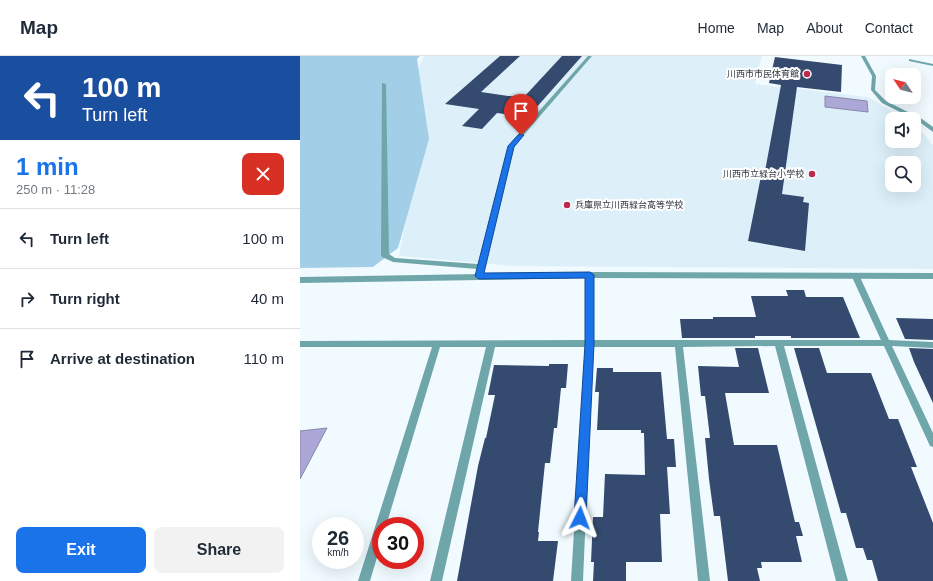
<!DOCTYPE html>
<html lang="en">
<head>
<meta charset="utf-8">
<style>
	body { margin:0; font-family:Arial,"Noto Sans JP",sans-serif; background:#f2f2f3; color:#1f2937; height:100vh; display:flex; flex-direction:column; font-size:15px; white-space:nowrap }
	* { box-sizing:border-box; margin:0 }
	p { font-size:13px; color:#747a83 }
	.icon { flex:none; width:22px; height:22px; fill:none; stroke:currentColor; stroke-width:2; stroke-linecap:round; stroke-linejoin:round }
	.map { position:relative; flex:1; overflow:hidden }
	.panel { display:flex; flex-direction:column; background:#fff; width:300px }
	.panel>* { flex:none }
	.guide { background:#1a4fa0; color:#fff; overflow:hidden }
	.needle { width:26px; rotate:305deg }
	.buttons { position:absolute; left:585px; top:12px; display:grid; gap:8px }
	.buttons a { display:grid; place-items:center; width:36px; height:36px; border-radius:8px; background:#fff; box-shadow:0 4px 16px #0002; font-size:20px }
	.speed { position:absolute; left:12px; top:461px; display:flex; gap:8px; font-size:20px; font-weight:700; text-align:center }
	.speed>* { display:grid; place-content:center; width:52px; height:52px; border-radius:50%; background:#fff; box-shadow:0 4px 16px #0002; line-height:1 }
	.speed small { font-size:10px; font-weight:400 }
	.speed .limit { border:6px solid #d22; background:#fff; color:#111 }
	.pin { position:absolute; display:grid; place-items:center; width:34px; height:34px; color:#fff; margin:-41px -17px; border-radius:50% 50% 50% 0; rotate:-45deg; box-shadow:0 0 4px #0007 }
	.pin .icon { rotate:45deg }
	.me { position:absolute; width:44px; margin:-22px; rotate:3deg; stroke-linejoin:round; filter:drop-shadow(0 0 3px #0008) }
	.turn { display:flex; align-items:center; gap:14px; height:84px; padding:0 16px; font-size:18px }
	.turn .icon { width:52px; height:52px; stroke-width:2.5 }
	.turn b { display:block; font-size:28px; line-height:34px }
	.round { display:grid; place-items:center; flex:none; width:42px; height:42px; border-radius:8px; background:#f2f2f3 }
	.overview { display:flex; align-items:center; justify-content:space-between; height:68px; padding:0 16px }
	h1 { font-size:24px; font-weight:600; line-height:30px; color:#1a73e8 }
	.primary-button { display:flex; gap:8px; margin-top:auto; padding:8px 16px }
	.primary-button a { flex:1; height:46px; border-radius:8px; background:#1a73e8; color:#fff; font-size:16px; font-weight:600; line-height:46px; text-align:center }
	.primary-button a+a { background:#f2f2f3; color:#1f2937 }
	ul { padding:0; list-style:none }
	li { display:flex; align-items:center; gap:12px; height:60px; padding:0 16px; border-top:1px solid #e0e1e3 }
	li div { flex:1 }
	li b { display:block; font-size:15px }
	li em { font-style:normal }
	header { display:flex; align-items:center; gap:24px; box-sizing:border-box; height:56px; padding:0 20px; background:#fff; border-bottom:1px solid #e0e1e3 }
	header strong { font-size:19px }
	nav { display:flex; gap:22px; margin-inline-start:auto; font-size:14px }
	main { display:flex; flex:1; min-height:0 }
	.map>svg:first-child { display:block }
	.built { fill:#ddf0fa; fill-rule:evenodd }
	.green { fill:#a2cfe7 }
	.water { fill:#aba8d7; stroke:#8686a8 }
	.building { fill:#344b6f }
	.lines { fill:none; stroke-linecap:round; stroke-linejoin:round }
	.service { fill:#6fa6aa; fill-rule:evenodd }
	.minor { fill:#6fa6aa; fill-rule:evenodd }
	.tertiary { fill:#6fa6aa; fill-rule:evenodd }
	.route { fill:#1a73e8; stroke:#114b97 }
	.poi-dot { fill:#bc2b4d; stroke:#fff; stroke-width:1.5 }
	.labels { text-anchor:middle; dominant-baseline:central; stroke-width:4; stroke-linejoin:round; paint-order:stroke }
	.far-poi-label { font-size:9px; fill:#2e373c; stroke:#fff; text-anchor:end }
</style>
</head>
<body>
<header>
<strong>Map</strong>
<nav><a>Home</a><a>Map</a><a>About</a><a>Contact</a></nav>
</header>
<main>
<section class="panel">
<div class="guide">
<div class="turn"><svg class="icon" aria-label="left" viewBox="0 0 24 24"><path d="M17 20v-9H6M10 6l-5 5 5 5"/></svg><div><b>100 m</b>Turn left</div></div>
</div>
<div class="overview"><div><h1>1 min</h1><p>250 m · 11:28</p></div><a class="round" style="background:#d93025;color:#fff"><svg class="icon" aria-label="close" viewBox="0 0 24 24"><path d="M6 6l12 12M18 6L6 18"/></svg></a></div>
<ul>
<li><svg class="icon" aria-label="left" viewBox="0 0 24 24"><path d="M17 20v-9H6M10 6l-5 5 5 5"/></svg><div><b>Turn left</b></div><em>100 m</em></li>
<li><svg class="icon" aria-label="right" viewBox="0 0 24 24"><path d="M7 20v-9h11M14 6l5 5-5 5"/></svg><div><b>Turn right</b></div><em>40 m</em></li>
<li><svg class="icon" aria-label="arrive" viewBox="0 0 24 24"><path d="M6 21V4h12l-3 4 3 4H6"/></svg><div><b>Arrive at destination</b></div><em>110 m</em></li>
</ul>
<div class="primary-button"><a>Exit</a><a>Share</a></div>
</section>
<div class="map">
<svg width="633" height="525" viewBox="0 0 633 525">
	<rect width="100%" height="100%" fill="#f1faff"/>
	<path class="built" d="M124 0H462L455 28 568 41 605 63H592V85H614V68L617 70 633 89V213L212 210 99 200 118 97V13ZM592 107H614V129H592Z"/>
	<path class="green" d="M0 0H120L117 3 129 83 98 192 73 211 0 212Z"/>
	<path class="water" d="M525 40 567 45 568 56 525 51Z
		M27 372 0 423V375Z"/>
	<path class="building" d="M200 0H220L181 36 223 42 262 0H282L228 61 197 57 182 73 162 70 179 53 145 48Z
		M475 1 542 9 541 36 497 31 482 138 504 141 503 146 509 147 505 195 448 185 462 115H465L481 29 469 27Z
		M486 234H504L506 241H543L560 282H491V280H455V282H382L380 263H413V261H456L451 240H488Z
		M596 262 633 263V284L605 283Z
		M435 292H458L469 337H425L434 389H477L495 466H499L503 480H496L502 506H461L462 512H457L460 525H428L420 460H414L409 423 405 382H410L405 340H401L398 310 439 311Z
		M494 292H519L527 317H571L589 363H598L617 411H611L633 467V525H578L572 504H567L563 492H556L546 457H541Z
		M609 292 633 293V347L614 306Z
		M249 308H268L266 332H261L257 372H254L250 407H245L238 476H239L238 485H258L253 525H157L178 410 185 382H186L195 339H188L194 309 249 310Z
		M297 312H313V316H361L367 383H374L376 411H367L370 458H360L362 506H326V525H293L294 506H291L293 461H303L305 418 345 419 344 377H341V374H297L299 336H295Z"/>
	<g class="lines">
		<path class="service" d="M288 0H292L214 90 182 222H176L175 220 177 213 93 206 82 201 81 199 82 27 86 28 89 198 95 202 178 208 208 90Z"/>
		<path class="minor" d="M561 0H565L576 20 575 34 586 45 622 63 633 71V76L618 65 582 47 571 34 572 20Z
			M609 3 633 8V10L609 5Z
			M290 216 294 219 293 284H581L552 221 556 218 560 221 589 284 633 286V292L592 290 633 377V391L630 390 584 290H484L548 525H536L475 290 383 291 410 525H398L375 291H293L283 525H271L285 291H195L142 525H130L186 291H140L86 470H81V488L70 525H58L132 291H0V285L285 284 286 219Z"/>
		<path class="tertiary" d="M290 216 633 217V223L290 222 0 227V221Z"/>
	</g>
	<path class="route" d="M219 78 224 79 214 91 184 217 290 216 294 219V288L286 462 285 466 280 468 276 466 274 462 285 288V222L179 223 175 220 208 90Z"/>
	<g class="poi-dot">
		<circle cx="507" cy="18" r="4"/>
		<circle cx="512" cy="118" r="4"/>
		<circle cx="267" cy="149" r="4"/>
	</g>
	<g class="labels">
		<g class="far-poi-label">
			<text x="499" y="18">川西市市民体育館</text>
			<text x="504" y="118">川西市立緑台小学校</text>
			<text x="275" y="149" text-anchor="start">兵庫県立川西緑台高等学校</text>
		</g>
	</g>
</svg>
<div class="buttons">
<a><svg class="needle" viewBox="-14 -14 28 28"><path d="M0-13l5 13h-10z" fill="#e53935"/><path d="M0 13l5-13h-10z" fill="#747a83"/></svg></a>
<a><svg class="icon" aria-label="sound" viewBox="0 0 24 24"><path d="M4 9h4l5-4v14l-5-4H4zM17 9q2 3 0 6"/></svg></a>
<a><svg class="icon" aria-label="search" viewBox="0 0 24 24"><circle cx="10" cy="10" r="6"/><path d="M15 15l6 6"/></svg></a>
</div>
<div class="speed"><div>26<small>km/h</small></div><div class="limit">30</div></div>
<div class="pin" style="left:221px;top:79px;background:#d93025"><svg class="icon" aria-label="arrive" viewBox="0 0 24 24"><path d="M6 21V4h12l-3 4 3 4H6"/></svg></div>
<svg class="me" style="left:280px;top:462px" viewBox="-20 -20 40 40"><path d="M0-17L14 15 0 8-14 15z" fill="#1a73e8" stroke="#fff" stroke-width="4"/></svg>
</div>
</main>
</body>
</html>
